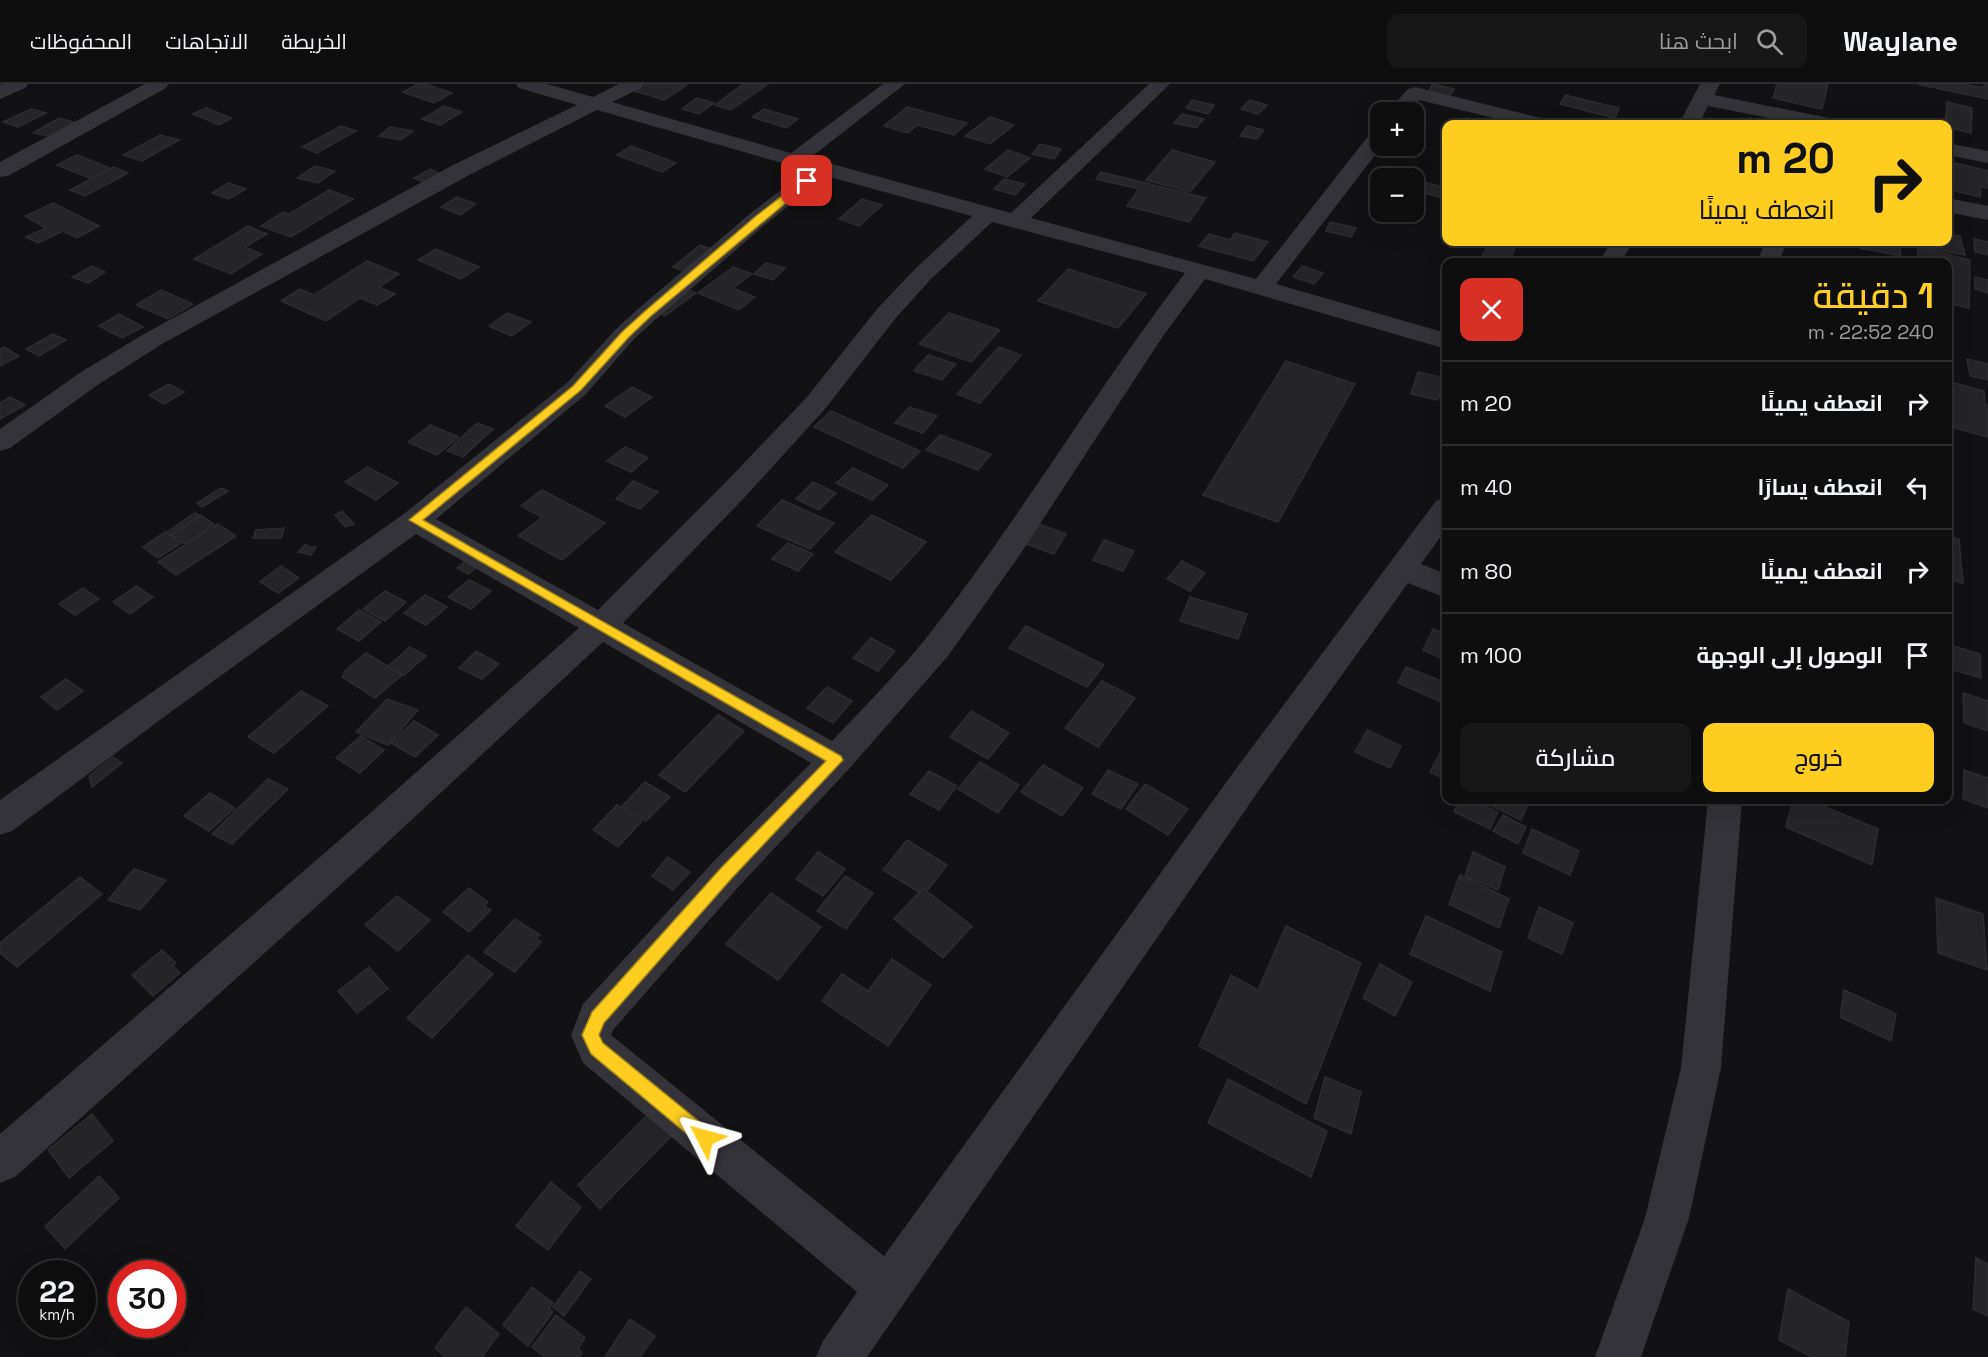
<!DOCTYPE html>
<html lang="ar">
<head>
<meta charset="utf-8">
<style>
	body { margin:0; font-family:"Space Grotesk",Cairo,sans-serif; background:#171718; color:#f1f3f6; direction:rtl; height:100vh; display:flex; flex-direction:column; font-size:22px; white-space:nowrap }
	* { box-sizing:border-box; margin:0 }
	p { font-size:20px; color:#9b9c9e }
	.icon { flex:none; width:33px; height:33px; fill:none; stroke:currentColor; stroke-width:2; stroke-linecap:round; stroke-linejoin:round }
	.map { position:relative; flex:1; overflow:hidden; direction:ltr }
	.panel { position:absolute; left:1442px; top:174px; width:510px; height:546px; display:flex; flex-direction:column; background:#0e0e0f; border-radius:12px; box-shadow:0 6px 24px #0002,0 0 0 2px #2e2e2f; direction:rtl }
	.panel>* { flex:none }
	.guide { position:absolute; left:1442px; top:36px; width:510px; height:126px; border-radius:12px; box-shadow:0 6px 24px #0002,0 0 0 2px #2e2e2f; direction:rtl; background:#fdce20; color:#111; overflow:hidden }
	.controls { position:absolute; left:1370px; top:18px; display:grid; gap:12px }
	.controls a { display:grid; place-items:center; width:54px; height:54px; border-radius:12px; background:#0e0e0f; box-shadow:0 6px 24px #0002,0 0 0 2px #2e2e2f; font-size:30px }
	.speed { position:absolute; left:18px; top:1176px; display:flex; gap:12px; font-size:30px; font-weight:700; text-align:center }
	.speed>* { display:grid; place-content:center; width:78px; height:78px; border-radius:50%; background:#0e0e0f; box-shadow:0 6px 24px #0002,0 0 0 2px #2e2e2f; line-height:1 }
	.speed small { font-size:15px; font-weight:400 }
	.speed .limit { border:9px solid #d22; background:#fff; color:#111 }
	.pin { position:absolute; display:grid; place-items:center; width:51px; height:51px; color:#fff; margin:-26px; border-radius:12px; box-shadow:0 3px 9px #0006 }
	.me { position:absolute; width:66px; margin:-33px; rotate:309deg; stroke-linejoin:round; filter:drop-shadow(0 0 4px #0008) }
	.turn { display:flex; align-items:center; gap:21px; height:126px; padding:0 18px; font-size:27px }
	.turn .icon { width:78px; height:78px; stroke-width:2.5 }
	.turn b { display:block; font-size:42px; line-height:51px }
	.round { display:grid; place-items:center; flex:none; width:63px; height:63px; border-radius:12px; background:#171718 }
	.head { display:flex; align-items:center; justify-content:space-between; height:102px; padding:0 18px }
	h1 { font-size:36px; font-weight:600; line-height:45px; color:#fdce20 }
	.button { display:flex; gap:12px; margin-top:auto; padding:12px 18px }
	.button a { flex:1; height:69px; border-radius:12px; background:#fdce20; color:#111; font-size:24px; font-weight:600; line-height:69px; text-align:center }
	.button a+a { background:#171718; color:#f1f3f6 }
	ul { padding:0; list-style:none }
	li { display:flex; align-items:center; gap:18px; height:84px; padding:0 18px; border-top:2px solid #2e2e2f }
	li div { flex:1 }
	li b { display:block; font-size:22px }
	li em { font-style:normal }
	header { display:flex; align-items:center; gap:36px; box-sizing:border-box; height:84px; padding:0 30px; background:#0e0e0f; border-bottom:2px solid #2e2e2f }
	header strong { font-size:28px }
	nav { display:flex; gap:33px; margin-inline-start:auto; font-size:21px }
	.search { width:420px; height:54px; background:#171718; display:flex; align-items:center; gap:15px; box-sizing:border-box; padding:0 21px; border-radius:12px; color:#9b9c9e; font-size:22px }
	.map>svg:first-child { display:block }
	.building { fill:#252528; stroke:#2c2c30; stroke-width:1.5 }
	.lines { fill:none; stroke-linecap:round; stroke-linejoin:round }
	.street { fill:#333339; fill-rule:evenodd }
	.route { fill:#fdce20; stroke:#a48615; stroke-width:1.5 }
</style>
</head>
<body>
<header>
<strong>Waylane</strong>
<div class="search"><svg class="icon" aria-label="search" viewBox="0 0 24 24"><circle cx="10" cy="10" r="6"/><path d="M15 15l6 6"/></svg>ابحث هنا</div>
<nav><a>الخريطة</a><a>الاتجاهات</a><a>المحفوظات</a></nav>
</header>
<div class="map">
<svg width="1988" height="1273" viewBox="0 0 1988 1273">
	<rect width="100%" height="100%" fill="#121214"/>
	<path class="building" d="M418 0H425L452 9 434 19 403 8Z
		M640 0H684L687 1 664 16 631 6Z
		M743 0H768L731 26 715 21Z
		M1433 0 1454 5 1446 18 1425 13Z
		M1777 0H1828L1822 25 1773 14Z
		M1917 0H1963L1984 4V0H1988V15Z
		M1565 11 1619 24 1615 34 1560 20Z
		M697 14 714 19 699 30 682 25Z
		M1192 16 1214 21 1208 30 1186 24Z
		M1250 16 1267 21 1258 30 1241 25Z
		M1947 18 1972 24 1971 49 1947 43 1945 40Z
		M444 22 462 28 440 41 422 35Z
		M907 23 967 39 954 51 917 41 908 49 884 42Z
		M206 24 232 34 219 41 193 30Z
		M31 25 46 29 18 43 3 38Z
		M764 25 798 35 786 44 752 33Z
		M1182 30 1204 35 1196 44 1174 39Z
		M990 33 1014 41 990 60 965 52Z
		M59 34 74 38 49 52 33 49Z
		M341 42 356 47 317 69 302 63Z
		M1247 42 1264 46 1257 55 1240 52Z
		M390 43 413 47 401 56 379 52Z
		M160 51 179 56 142 77 123 71Z
		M1040 60 1061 65 1054 75 1032 70Z
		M631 62 676 79 662 88 617 71Z
		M1008 66 1030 74 1007 93 985 85Z
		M1172 66 1215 78 1190 108 1146 96Z
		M77 71 110 84 89 94 57 81Z
		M1947 77 1988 87V104L1981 103 1980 113 1947 105Z
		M315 82 335 87 318 99 297 94Z
		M114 83 128 89 85 112 70 106Z
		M430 85 442 91 427 99 414 94Z
		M1101 88 1206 114 1189 138 1127 122 1139 105 1096 95Z
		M1385 88 1409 94H1380Z
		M1004 95 1025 100 1015 111 994 105Z
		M1413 95 1446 104V115L1413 106Z
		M228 99 246 105 229 115 212 109Z
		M329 106 353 115 291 153 261 142 283 128 289 130Z
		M457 113 476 120 460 131 441 123Z
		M862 115 882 121 859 142 839 135Z
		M53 119 99 142 77 154 63 147 38 159 26 153 46 144 25 132Z
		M1330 138 1356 144 1351 153 1326 147Z
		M248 142 267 150 245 163 262 170 231 190 194 175Z
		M1235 149 1268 158 1253 177 1199 162 1209 150 1230 156Z
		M1947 150 1960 152 1965 171 1899 159 1901 172 1860 164 1859 158H1947Z
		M1974 155 1988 158V171L1975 168Z
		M1490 158 1515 165 1509 178H1479Z
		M700 161 727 170 700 193 673 183Z
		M1918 163 1970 176 1969 224 1947 219V178H1917Z
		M436 165 479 183 461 195 418 176Z
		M367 177 399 190 379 203 395 210 377 221 360 214 326 237 281 217 300 205 314 211Z
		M766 179 785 184 773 196 754 190Z
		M92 182 105 188 88 199 72 193Z
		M1302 182 1323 189 1314 200 1293 193Z
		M733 183 752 190 733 204 755 213 739 226 698 209Z
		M1068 185 1146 210 1118 244 1038 217Z
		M1975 193 1988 196V209L1975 205Z
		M675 200 696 209 665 232 644 223Z
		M161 206 193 220 168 235 136 221Z
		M507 229 531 238 512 252 489 242Z
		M949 229 1000 246 971 278 919 260Z
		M119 230 143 243 122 254 99 242Z
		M53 250 66 256 39 272 26 265Z
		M4 263 19 272 0 282V265Z
		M999 263 1021 271 980 319 957 310Z
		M928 271 956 280 942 296 914 287Z
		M1967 275 1988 280V296L1970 292Z
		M1286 277 1355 300 1278 438 1203 411Z
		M1418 288 1445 294 1438 316 1411 310Z
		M1947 297 1984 307 1985 320 1988 321V353L1947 342Z
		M169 300 184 308 164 320 149 311Z
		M632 303 652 313 625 333 605 322Z
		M10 313 25 321 0 335V319Z
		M909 323 937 332 923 349 895 339Z
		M831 327 920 367 903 384 814 343Z
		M477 339 493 345 463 373 447 367Z
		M430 341 459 353 437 371 408 358Z
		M940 351 991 370 978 386 926 366Z
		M625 363 648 374 631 388 607 377Z
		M367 383 398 399 376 416 345 398Z
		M853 384 888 401 872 416 836 399Z
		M633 397 658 408 640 425 616 415Z
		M813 398 836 409 819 426 796 415Z
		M221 404 228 407 202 423 197 419Z
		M542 406 605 439 562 476 518 452 542 433 521 422Z
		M782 416 834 439 810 465 757 442Z
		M342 427 354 440 345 443 335 431Z
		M195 429 200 432 171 451 167 448Z
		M200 431 214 440 185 460 171 451Z
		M872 431 926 458 891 496 835 468Z
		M218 440 236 452 176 491 158 478Z
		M1039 440 1066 450 1054 470 1026 460Z
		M284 444 281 454H253L256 451 254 450 256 446Z
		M165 448 181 459 158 474 143 463Z
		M1947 452 1959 455 1963 499 1947 495Z
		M1104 456 1134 467 1123 487 1093 476Z
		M788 459 813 470 798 487 772 475Z
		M306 460 308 463H316L311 471 298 468Z
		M466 477 477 483 468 490 457 484Z
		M1182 477 1205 489 1190 507 1167 495Z
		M281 482 299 494 278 509 260 498Z
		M469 496 491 507 471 525 448 513Z
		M136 502 153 513 130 530 113 518Z
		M83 504 99 515 75 531 59 520Z
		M385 507 406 518 385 537 363 525Z
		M425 511 447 523 426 541 404 529Z
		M1190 513 1247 530 1238 555 1180 537Z
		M359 526 381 538 359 557 337 545Z
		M1026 542 1104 581 1087 603 1009 564Z
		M1433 545 1446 550V576L1423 566Z
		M871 554 895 567 878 587 853 574Z
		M1947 560 1980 570 1981 594 1947 584Z
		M410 563 426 572 404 591 388 582Z
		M476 567 499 580 482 595 459 584Z
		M366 569 402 591 375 614 342 593 346 586Z
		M1406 583 1446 599V620L1398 599Z
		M66 595 83 607 57 626 41 613Z
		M1102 597 1135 614 1098 663 1065 644Z
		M827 603 852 617 833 639 807 624Z
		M301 607 328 622 274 669 248 653Z
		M1963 609 1988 617V647L1964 639Z
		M387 615 418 626 388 661 356 648Z
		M971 627 1009 649 988 675 950 653Z
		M718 631 744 647 685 708 659 691Z
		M414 637 438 651 415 673 391 659Z
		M1367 646 1401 662 1390 684 1355 668Z
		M361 652 384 666 360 689 336 674Z
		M1443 663 1446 664V696L1430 688Z
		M113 673 122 679 92 703 89 692Z
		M980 678 1019 701 998 729 958 705Z
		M1043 681 1083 704 1062 732 1021 708Z
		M1108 686 1138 700 1121 725 1092 710Z
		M1964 686 1988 694V724L1963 715Z
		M929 687 957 702 939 726 910 710Z
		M268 695 288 705 232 760 212 750Z
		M645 698 670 713 646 737 622 722Z
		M1145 700 1188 725 1168 751 1126 725Z
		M210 709 235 724 209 747 184 732Z
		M1459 716H1472L1498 728 1490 745 1454 728Z
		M1484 716H1530L1521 736 1483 718Z
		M1793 716H1809L1878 745 1872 781 1786 743Z
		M617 721 642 737 618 763 593 746Z
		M1503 731 1526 743 1518 760 1493 747Z
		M1532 745 1579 767 1570 791 1523 769Z
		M907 756 947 781 924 811 883 786Z
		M818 768 845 785 823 812 796 795Z
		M1473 768 1505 783 1498 806 1465 792Z
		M668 773 690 788 673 806 652 792Z
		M134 785 166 796 140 826 108 816Z
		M1460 791 1509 815 1499 844 1449 820Z
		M845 792 873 809 846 845 817 827Z
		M80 793 102 810 17 883 0 869V859Z
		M469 804 488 818 484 822 491 826 469 848 443 828Z
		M923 804 972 842 943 874 894 835Z
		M771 809 821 843 778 896 726 860Z
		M397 812 430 836 398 867 365 841Z
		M1936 814 1983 830 1987 886 1938 869Z
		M1539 823 1573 839 1562 870 1528 854Z
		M1426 832 1502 868 1490 907 1410 870Z
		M515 835 540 851 536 855 541 858 515 888 484 868Z
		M1286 842 1361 879 1306 1020 1199 962 1231 891 1258 906Z
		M162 866 176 879 173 882 180 889 153 912 132 891Z
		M468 871 493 890 432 954 407 934Z
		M892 875 931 901 888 962 822 917 842 890 868 907Z
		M1380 880 1412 898 1395 932 1363 914Z
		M369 883 388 905 357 929 338 907Z
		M1844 906 1896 930 1891 957 1840 933Z
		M1325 993 1361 1008 1351 1050 1314 1034Z
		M1228 995 1327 1047 1311 1093 1208 1039Z
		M656 1022 678 1045 600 1125 578 1101Z
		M92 1030 113 1057 69 1094 48 1066Z
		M99 1092 119 1114 65 1165 45 1142Z
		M551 1098 581 1123 548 1166 516 1142Z
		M1976 1174 1988 1180V1232L1973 1225Z
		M580 1187 591 1195 564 1232 553 1223Z
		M532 1203 553 1219 549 1225 553 1228 528 1262 503 1241Z
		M1788 1205 1849 1238 1845 1273H1812L1779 1256Z
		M466 1223 499 1250 482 1273H445L435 1264Z
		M556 1231 585 1254 578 1264 582 1268 579 1273H545L532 1263Z
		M630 1235 655 1252 640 1273H605Z"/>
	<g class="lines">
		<path class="street" d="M3 0H28L25 4 0 15V1Z
			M145 0H169L166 4 8 92 0 93V78Z
			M516 0H547L593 13 619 0H644L641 4 612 18 791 69 883 0H905L810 74 1011 129 1149 0H1170L1031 134 1256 195 1373 46 1380 44 1382 62 1276 200 1446 249V265L1205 195 1163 252 1019 472 948 572 848 686 740 801 613 946 611 951 884 1172 1238 682 1436 417 1446 414V445L1421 480 1446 490V514L1408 499 1262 702 867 1273H816L823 1257 857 1208 583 979 571 951 583 920 714 777 811 679 603 558 377 768 15 1093 0 1099V1050L351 746 579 544 416 450 168 630 12 747 0 751V716L405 429 568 298 616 245 638 225 751 129 807 86 597 26 471 90 162 260 99 300 10 364 0 367V345L81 288 144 250 455 80 577 21 519 4ZM826 92 972 132 915 185 877 225 807 313 725 399 598 526 436 435 586 310 634 255 656 235 767 139ZM992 138 1185 189C1095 307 1019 436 927 553 898 589 864 623 832 657L623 539 745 413 825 325 895 235 931 195Z
			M1700 0H1720L1714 11 1829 34 1836 36 1839 40H1801L1708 22 1699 40H1679Z
			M1415 3 1549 36 1552 40H1519L1419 16 1408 28H1387L1408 5Z
			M1947 59 1988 67V79L1947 71Z
			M1947 114 1988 122V136L1947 128Z
			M1611 158H1633L1621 178H1599Z
			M1765 158H1787L1779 178H1757Z
			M1708 716H1742L1721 984 1689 1134 1641 1273H1595L1645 1134 1681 984Z"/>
	</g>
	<path class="route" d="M804 95 812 97 651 232 629 253 581 306 423 436 841 672 843 676 732 794 604 939 599 951 603 959 712 1048 714 1054 712 1060 705 1063 699 1060 591 970 582 951 592 928 721 784 826 677 409 436 573 302 622 248 644 228 756 132Z"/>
</svg>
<div class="controls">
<a>+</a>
<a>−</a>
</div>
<div class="speed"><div>22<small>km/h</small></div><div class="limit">30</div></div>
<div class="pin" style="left:807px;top:97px;background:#d93025"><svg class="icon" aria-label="arrive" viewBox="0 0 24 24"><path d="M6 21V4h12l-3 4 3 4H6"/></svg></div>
<svg class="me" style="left:705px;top:1054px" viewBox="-20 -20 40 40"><path d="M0-17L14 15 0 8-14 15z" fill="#fdce20" stroke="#fff" stroke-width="4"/></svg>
<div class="guide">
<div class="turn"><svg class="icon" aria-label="right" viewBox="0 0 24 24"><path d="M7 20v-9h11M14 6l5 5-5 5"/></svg><div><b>20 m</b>انعطف يمينًا</div></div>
</div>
<section class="panel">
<div class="head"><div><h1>1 دقيقة</h1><p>240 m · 22:52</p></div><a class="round" style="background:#d93025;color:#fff"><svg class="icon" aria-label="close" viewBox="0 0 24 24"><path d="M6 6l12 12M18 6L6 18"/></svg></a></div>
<ul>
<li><svg class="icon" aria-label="right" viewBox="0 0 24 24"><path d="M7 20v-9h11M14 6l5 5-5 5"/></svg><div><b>انعطف يمينًا</b></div><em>20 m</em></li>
<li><svg class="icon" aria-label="left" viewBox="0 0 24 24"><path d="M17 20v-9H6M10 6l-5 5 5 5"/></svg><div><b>انعطف يسارًا</b></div><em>40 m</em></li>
<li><svg class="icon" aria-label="right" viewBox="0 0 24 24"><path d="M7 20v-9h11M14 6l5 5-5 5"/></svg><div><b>انعطف يمينًا</b></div><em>80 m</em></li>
<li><svg class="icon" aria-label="arrive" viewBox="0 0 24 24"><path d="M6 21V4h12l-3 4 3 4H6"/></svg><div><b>الوصول إلى الوجهة</b></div><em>100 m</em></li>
</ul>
<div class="button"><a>خروج</a><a>مشاركة</a></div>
</section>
</div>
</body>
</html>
